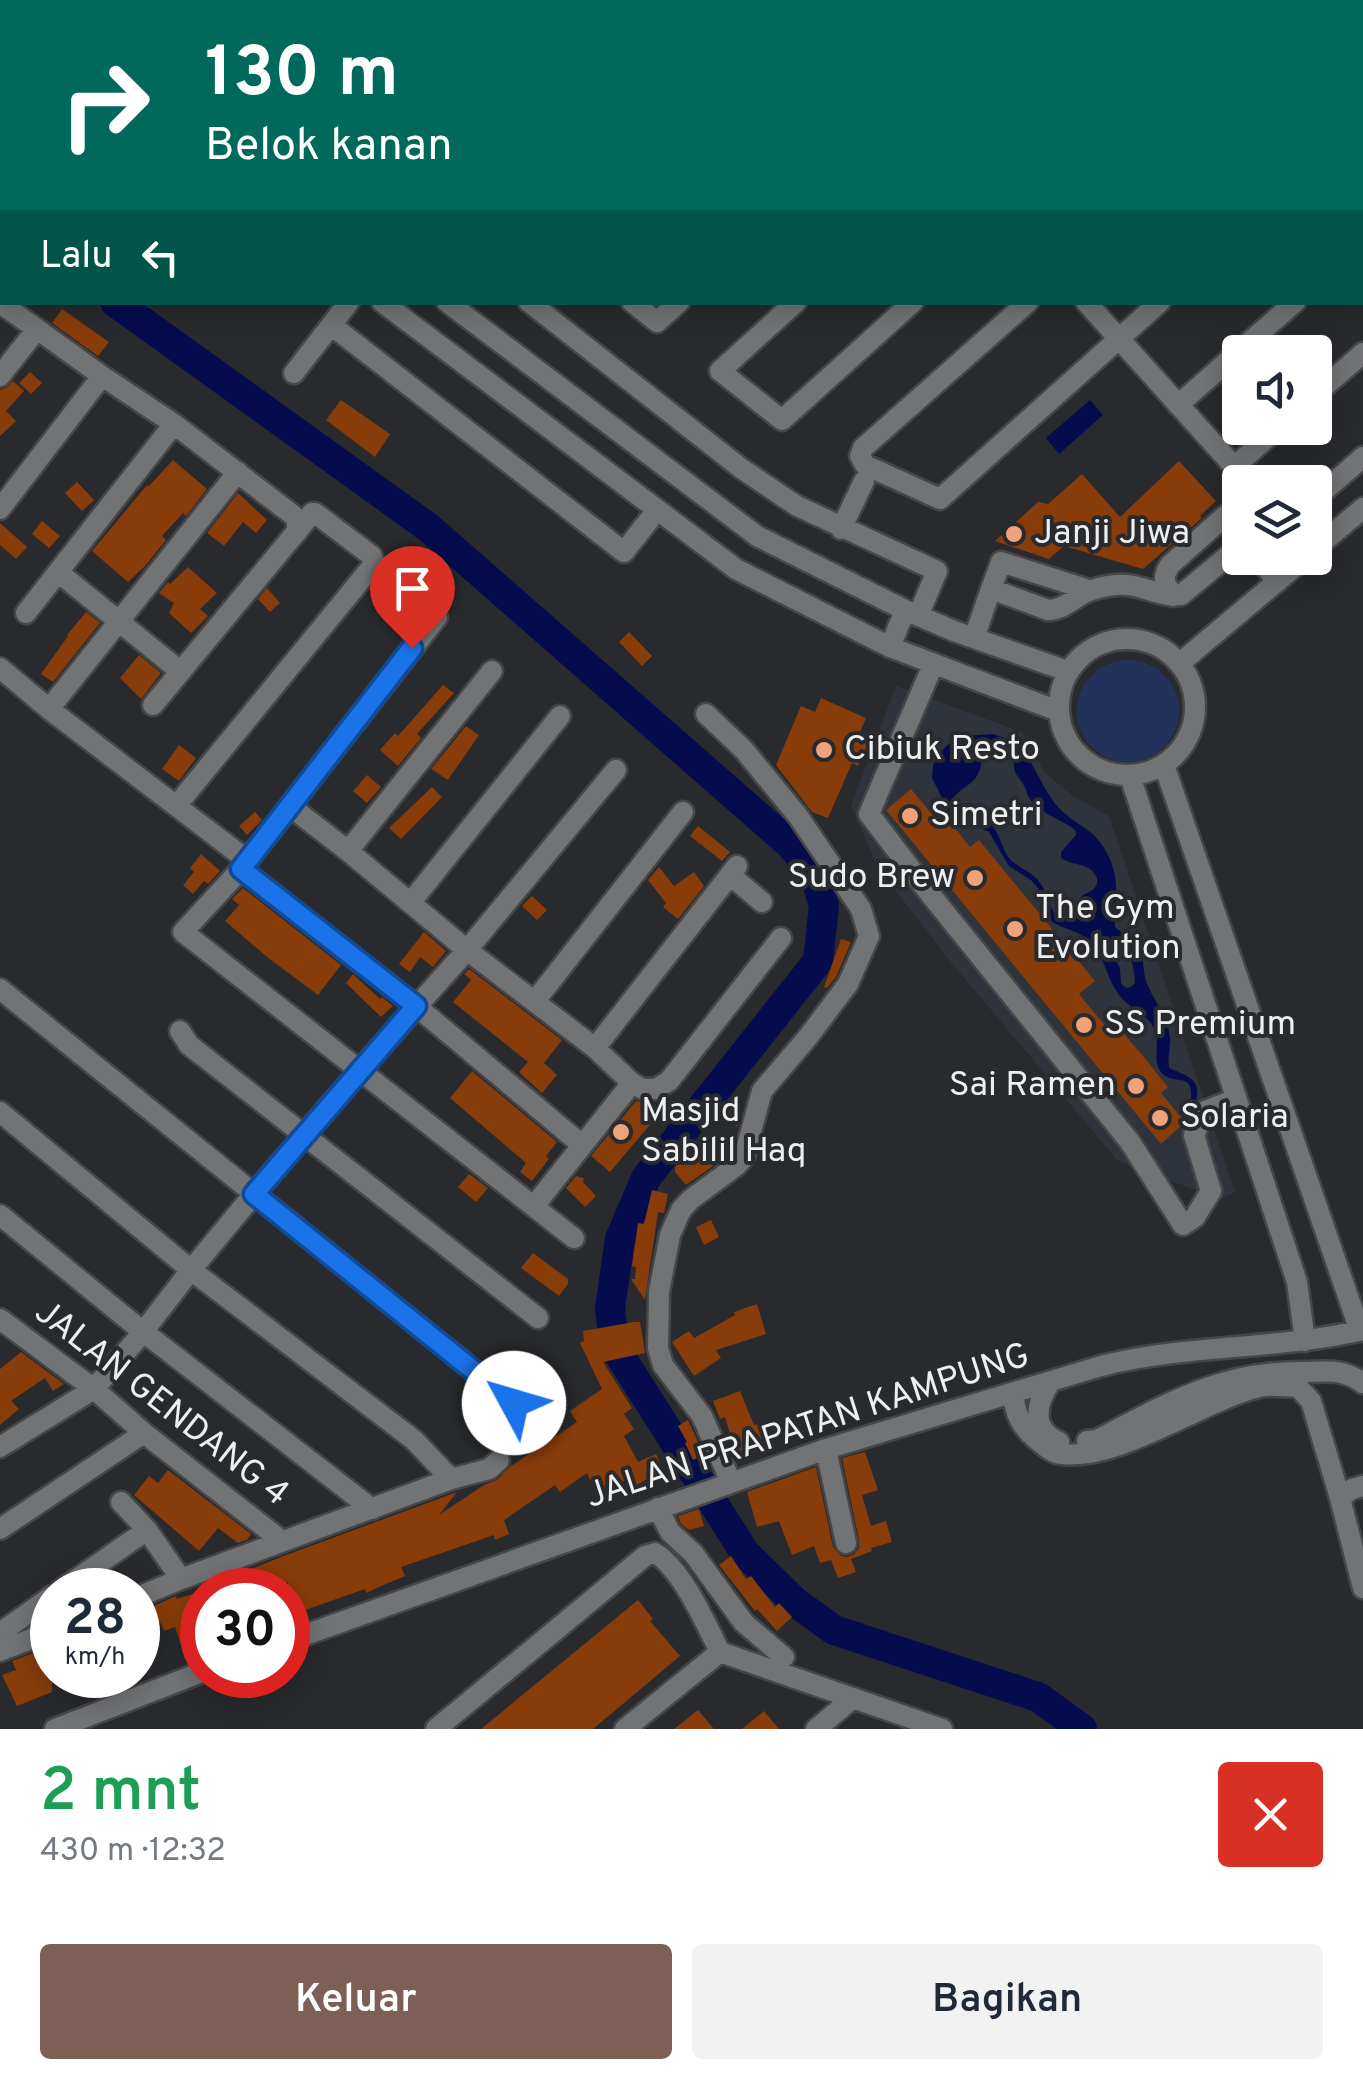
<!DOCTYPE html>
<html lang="id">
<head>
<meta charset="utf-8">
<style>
	body { margin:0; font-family:Overpass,sans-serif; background:#f2f2f3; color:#1f2937; height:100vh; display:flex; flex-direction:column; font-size:38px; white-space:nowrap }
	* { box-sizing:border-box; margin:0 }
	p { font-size:32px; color:#747a83 }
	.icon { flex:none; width:55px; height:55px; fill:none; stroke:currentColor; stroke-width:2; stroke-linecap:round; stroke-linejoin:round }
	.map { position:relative; height:1729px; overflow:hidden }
	.drawer { display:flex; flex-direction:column; background:#fff; flex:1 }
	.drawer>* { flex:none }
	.top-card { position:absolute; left:0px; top:0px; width:1365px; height:305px; box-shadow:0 5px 25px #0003; background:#00695c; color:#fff; overflow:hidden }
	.tools { position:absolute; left:1222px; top:335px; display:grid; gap:20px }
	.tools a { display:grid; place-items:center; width:110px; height:110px; border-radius:10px; background:#fff; box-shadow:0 5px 25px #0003; font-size:50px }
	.speed { position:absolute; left:30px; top:1568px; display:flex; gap:20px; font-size:50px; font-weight:700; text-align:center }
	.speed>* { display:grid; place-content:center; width:130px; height:130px; border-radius:50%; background:#fff; box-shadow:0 5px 25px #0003; line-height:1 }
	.speed small { font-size:25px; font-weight:400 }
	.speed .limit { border:15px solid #d22; background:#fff; color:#111 }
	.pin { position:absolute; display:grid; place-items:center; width:85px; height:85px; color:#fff; margin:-102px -42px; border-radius:50% 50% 50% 0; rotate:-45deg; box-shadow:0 0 10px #0007 }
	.pin .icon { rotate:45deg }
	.me { position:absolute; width:110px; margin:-55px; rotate:309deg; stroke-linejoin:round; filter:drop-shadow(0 0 8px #0008) }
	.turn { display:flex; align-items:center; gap:35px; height:210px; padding:0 40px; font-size:45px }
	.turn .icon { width:130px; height:130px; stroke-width:2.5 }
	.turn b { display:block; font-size:70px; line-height:85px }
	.then { display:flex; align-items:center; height:95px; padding:0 40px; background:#0003; gap:20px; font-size:38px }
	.round { display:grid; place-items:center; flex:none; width:105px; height:105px; border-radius:10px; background:#f2f2f3 }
	.overview { display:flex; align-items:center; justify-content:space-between; height:170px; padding:0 40px }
	h1 { font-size:60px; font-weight:600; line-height:75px; color:#1e9e55 }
	.cta { display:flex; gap:20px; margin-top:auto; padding:20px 40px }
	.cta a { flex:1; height:115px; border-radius:10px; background:#7d5f55; color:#fff; font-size:40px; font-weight:600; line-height:115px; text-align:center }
	.cta a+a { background:#f2f2f3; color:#1f2937 }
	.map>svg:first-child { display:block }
	.built { fill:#2f333c }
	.green { fill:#23325a }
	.water { fill:#050c4e; fill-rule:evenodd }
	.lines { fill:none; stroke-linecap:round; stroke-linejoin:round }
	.river { stroke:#050c4e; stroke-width:30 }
	.building { fill:#883c0a }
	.minor-casing { stroke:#444648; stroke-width:25 }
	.minor { stroke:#727375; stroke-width:20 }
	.route-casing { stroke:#114b97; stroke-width:25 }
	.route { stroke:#1a73e8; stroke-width:18 }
	.poi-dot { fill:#f0a27a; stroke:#282a2d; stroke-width:4 }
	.labels { text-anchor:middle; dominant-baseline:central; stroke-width:8; stroke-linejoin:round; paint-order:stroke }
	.poi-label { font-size:35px; fill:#eeeff1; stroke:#282a2d; text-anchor:start }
	.street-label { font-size:35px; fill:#eeeff1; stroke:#282a2d }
</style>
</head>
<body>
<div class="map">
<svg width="1363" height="1729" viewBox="0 0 1363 1729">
	<rect width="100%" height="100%" fill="#282a2d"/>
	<path class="built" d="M896 686 1022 732 1045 773 1073 796 1109 816 1235 1192 1220 1199 1118 1161 945 955 877 866 851 806Z"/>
	<path class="green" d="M1077 711a51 51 0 1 1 102 0a51 51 0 1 1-102 0Z"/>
	<path class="water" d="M1090 400 1103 415 1059 454 1046 438Z
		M992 734C999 736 1007 738 1014 743 1034 758 1041 789 1059 808 1078 828 1094 826 1109 857 1121 884 1114 900 1115 927 1122 934 1134 938 1139 948 1145 960 1142 974 1148 986 1156 1004 1167 1016 1170 1037 1171 1047 1167 1057 1169 1068 1195 1079 1203 1081 1193 1111L1189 1109C1199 1064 1171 1091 1159 1069 1153 1057 1160 1042 1155 1030 1147 1013 1127 1008 1117 992 1106 976 1103 951 1087 939 1077 930 1063 929 1052 922L1040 891 1032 881 1009 866 989 832 950 814 932 778 933 766 937 755 954 739 964 736ZM996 744C1022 748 1009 758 1016 774 1019 779 1023 782 1025 788 1027 790 1026 793 1028 796 1037 813 1060 818 1075 830L1076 835 1061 852V858C1074 867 1089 861 1097 878V884L1093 890 1083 895 1067 913 1061 916 1055 915C1048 903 1047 890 1037 879 1028 869 1012 866 1006 853 999 840 999 829 985 819 973 811 958 814 951 800 970 779 978 787 983 755ZM1116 940C1131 950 1134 966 1135 983L1131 987 1126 988 1121 984 1120 968 1108 946 1111 941Z"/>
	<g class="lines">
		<path class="river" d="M115 302 429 528 791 845 815 875 824 906 818 961 646 1178 620 1239 610 1308 614 1346 745 1553 795 1602 834 1630 1038 1697 1082 1729"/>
	</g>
	<path class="building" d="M62 309 109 342 98 356 52 323Z
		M30 372 42 383 31 394 19 383Z
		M13 381 24 391 6 411 16 421 0 436V390L6 388Z
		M341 400 390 434 375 457 326 420Z
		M173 460 207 489 186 516 183 513 162 536 166 540 145 566 128 582 92 551 147 485 149 486Z
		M1179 461 1216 501 1200 516 1202 518 1143 569 1064 546 1049 559 995 541 1038 502 1048 504 1082 474 1120 517Z
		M77 482 94 500 82 511 65 493Z
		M238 493 267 520 256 533 243 522 224 546 207 533Z
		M42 521 60 536 49 548 32 534Z
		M0 523 27 547 16 559 0 545Z
		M188 567 217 593 200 609 208 616 191 633 169 613 174 603 159 593 168 582 170 584Z
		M267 588 280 603 270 612 258 599Z
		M86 612 100 623 53 682 41 674 68 636 67 635Z
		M629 632 652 656 642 666 619 642Z
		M139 655 161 673 141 699 120 678Z
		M443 685 454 693 417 734 421 738 398 766 380 750 395 733 398 736Z
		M821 698 866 718 860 732 871 737 858 766 852 763 828 818 812 812 776 765 801 706 815 712Z
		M466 726 479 735 448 780 431 769Z
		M179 745 196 758 179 781 162 769Z
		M367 775 381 787 367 803 353 791Z
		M432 787 442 797 401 839 389 828Z
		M911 789 936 819 943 813 970 847 979 840 1095 981 1079 994 1112 1034 1119 1028 1147 1061 1168 1087 1161 1093 1185 1122 1161 1144 886 810Z
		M255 812 262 820 247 835 239 826Z
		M698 826 730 852 722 861 690 836Z
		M201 854 220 871 208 884 204 881 193 894 183 885 194 872 190 868Z
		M659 867 674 886 694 872 704 886 678 919 663 907 666 903 648 880Z
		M243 888 341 965 318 995 267 957 225 921 239 905 232 899Z
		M532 896 547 910 537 920 522 906Z
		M424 932 446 951 433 967 420 957 410 972 399 964Z
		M841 939 851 942 836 977 827 988 824 987Z
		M469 969 562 1040 544 1063 557 1075 542 1093 519 1072 528 1062 453 1002 471 980 464 974Z
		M353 974 380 999 382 997 393 1006 381 1017 346 983Z
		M472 1071 557 1142 546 1156 549 1159 532 1181 520 1172 526 1163 450 1098Z
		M636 1101 644 1103 659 1114 610 1172 591 1156Z
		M733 1103 742 1112 737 1127 723 1111Z
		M715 1134 725 1153 709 1162 713 1166 686 1185 675 1172V1167L702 1145 701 1143Z
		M469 1174 488 1188 476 1202 458 1187Z
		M576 1176 584 1178 583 1182 596 1196 585 1207 566 1188Z
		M652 1190 668 1194 664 1213 658 1212 645 1300 631 1279H635L636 1267 632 1266 638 1223 644 1224Z
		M711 1220 719 1237 704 1245 696 1227Z
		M533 1253 568 1279V1284L559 1296 521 1268Z
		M757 1304 766 1334 716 1350 721 1358 694 1376 672 1342 689 1331 694 1338 735 1315 734 1312Z
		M634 1322H640L645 1353 603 1362 632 1408 624 1414 634 1429 624 1436 638 1462 656 1454 666 1478 652 1484 649 1478 631 1488 626 1480 597 1494 587 1473 560 1492 555 1485 504 1520 509 1534 495 1540 494 1535 401 1567 405 1576 379 1587 366 1593 365 1589 288 1616V1582L269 1590H256L254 1584 239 1590H230L225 1580 281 1557 457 1492 439 1515 484 1485 497 1480 511 1466 577 1422 570 1411 602 1389 580 1343 584 1341 583 1331Z
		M21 1352 64 1384 53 1391 45 1378 11 1401 19 1409 0 1425V1369Z
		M740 1391 754 1425 759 1424 767 1449 737 1457 725 1417 720 1419 713 1401Z
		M485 1398 506 1414 517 1416 525 1423 514 1435 506 1428 492 1446 478 1436 492 1417 478 1406Z
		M688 1420 704 1455 693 1460 685 1443 687 1442 678 1426Z
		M865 1452 878 1490 862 1495 871 1526 886 1521 892 1542 871 1548 872 1551 851 1559 856 1572 838 1578 831 1560 820 1563 814 1546 792 1555 779 1521 757 1527 747 1492 816 1467 833 1547 841 1556 848 1557 854 1554 859 1548V1540L842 1458Z
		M168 1470 251 1534 247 1540 238 1543 218 1528 199 1551 134 1495 149 1476 158 1483Z
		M699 1509 704 1526 689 1530 681 1524 678 1516Z
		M731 1556 746 1579 751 1576 775 1607 779 1603 792 1617 777 1631 757 1609 755 1611 719 1565Z
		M202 1591V1637L181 1645 175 1627 164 1631 161 1623 138 1632V1613L176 1596 177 1599Z
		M638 1600 653 1619 650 1621 680 1656 593 1729H481Z
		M52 1646V1692L17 1706 2 1675 16 1670 12 1661Z
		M99 1675 105 1690 91 1696 84 1681Z
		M698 1710 714 1729H674Z
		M764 1711 779 1729H742Z"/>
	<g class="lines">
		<g class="minor-casing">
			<path id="minor" d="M21 0 23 2
				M71 0 73 2
				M133 0 136 2
				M1119 0 1122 2
				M1169 0 1172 2
				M451 2 454 0
				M605 2 608 0
				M756 2 759 0
				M896 2 899 0
				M1017 2 1020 0
				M1281 2 1283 0
				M1362 33H1363
				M1362 146 1363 145
				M1362 243H1363
				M382 302 736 569 890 647 1058 711
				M447 302 757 536 905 610 954 631 1067 671
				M529 302 742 469 797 506 937 571 918 616
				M632 302 657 322 679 302
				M796 302 720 371 782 420 913 302
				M1028 302 863 448 860 456 865 465 940 499 1160 302
				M1086 302 1248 482
				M0 303 37 329 0 376
				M331 325 624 552 657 510
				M37 329 102 376 174 424 58 572 180 671
				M294 373 349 302
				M1315 395 1363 353
				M1178 405 1295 302
				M174 424 294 516 297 521V532
				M1234 467 1278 428
				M1315 499 1363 457
				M0 509 102 376
				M841 529 864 481
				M1315 549 1363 508
				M1257 558 1278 581
				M991 589 1001 562 1089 590
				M1173 596C1165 584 1161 578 1170 565L1225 516 1233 514 1240 518
				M26 613 58 572
				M437 617 241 869 183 932 574 1238
				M974 638 991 589 1048 610C1062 610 1072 600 1084 593 1093 589 1106 586 1116 585 1139 582 1159 598 1181 595L1240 546
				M1059 707a68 68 0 1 1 136 0a68 68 0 1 1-136 0Z
				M890 647 905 610
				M1180 663 1305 558
				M933 665 869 814 930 894 1130 1142 1183 1225 1195 1217 1211 1191 1194 1135 1205 1111 1236 1099
				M0 668 49 709 247 860
				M153 705 312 513H315L372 556 374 564 177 805
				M49 709 238 472
				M706 714 744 750 798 816 861 909 869 936 848 984 808 1037 762 1091 744 1157 736 1166 690 1200 681 1210 670 1235 659 1292 658 1348 663 1365 702 1416 731 1482
				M1164 765 1360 1331
				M1130 776 1297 1282 1305 1341
				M291 807 348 851 467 950 595 1048 632 1083 643 1089H656L669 1081 781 938
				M348 851 492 671
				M241 869 416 1006 582 1145
				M730 875 762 902
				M411 902 560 716
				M0 989 514 1403
				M535 1001 683 812
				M180 1031 189 1045 538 1318
				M595 1048 737 866
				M0 1112 191 1270 414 1440 451 1479
				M534 1206 632 1083
				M0 1215 136 1326 372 1509
				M0 1319 94 1389 144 1433 282 1541
				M1051 1381C1036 1403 1030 1429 1059 1442
				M1014 1392C1013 1411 1022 1427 1036 1439 1045 1446 1051 1453 1062 1454 1119 1461 1202 1401 1259 1387 1271 1384 1285 1387 1298 1387L1311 1401 1340 1498 1363 1588
				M1087 1441 1097 1440C1168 1403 1222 1371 1303 1372 1328 1372 1342 1368 1363 1383
				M0 1447 94 1389 143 1332 191 1270 254 1194 360 1070 467 950 616 770
				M826 1449 846 1543
				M1340 1498 1352 1489 1363 1486
				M121 1502 147 1530 181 1579 138 1597
				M658 1508 670 1532 693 1553 744 1623 784 1657
				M0 1529 144 1433
				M181 1579 451 1479 489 1469 499 1460
				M61 1590 147 1530
				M0 1633 52 1596
				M288 1641 826 1449 1101 1366C1187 1344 1277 1350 1363 1330
				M0 1651 52 1631
				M55 1729 202 1672
				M436 1729 645 1556 655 1553C682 1569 706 1624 720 1652L942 1729
				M625 1729 720 1652
				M816 1729 852 1699"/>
		</g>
		<use href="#minor" class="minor"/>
	</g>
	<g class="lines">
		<g class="route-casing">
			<path id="route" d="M412 648 241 869 416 1006 254 1194 514 1403"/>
		</g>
		<use href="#route" class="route"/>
	</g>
	<g class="poi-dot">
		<circle cx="1014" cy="534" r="10"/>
		<circle cx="824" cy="750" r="10"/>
		<circle cx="910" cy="816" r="10"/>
		<circle cx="975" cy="878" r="10"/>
		<circle cx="1015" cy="929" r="10"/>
		<circle cx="1084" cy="1025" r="10"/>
		<circle cx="1136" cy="1086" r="10"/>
		<circle cx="1160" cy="1118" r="10"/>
		<circle cx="621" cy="1132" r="10"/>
	</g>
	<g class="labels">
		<g class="poi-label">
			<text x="1034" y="534">Janji Jiwa</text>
			<text x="844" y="750">Cibiuk Resto</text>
			<text x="930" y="816">Simetri</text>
			<text x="955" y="878" text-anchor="end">Sudo Brew</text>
			<text x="1035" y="909">The Gym<tspan x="1035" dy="40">Evolution</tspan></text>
			<text x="1104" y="1025">SS Premium</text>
			<text x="1116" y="1086" text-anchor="end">Sai Ramen</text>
			<text x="641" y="1112">Masjid<tspan x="641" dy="40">Sabilil Haq</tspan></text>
			<text x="1180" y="1118">Solaria</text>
		</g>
		<g class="street-label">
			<text transform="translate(161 1404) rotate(38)">JALAN GENDANG 4</text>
			<text transform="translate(808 1427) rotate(-18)">JALAN PRAPATAN KAMPUNG</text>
		</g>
	</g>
</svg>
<div class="tools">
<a><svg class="icon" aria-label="sound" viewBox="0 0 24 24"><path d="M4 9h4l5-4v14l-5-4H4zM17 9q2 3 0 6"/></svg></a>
<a><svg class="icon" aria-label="layers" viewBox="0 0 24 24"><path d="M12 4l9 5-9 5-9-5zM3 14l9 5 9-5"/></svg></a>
</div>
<div class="speed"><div>28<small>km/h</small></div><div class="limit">30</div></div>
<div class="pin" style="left:412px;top:648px;background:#d93025"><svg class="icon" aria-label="arrive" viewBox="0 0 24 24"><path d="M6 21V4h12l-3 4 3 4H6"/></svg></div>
<svg class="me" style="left:514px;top:1403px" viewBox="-20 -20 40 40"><circle r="19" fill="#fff"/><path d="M0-13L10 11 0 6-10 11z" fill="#1a73e8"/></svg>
<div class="top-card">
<div class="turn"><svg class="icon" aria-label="right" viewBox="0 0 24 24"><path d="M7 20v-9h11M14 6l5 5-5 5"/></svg><div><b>130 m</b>Belok kanan</div></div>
<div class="then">Lalu<svg class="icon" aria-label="left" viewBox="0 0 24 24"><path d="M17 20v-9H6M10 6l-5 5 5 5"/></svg></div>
</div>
</div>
<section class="drawer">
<div class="overview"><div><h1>2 mnt</h1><p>430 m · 12:32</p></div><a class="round" style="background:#d93025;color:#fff"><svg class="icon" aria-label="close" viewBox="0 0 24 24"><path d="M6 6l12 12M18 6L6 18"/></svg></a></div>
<div class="cta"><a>Keluar</a><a>Bagikan</a></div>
</section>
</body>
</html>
